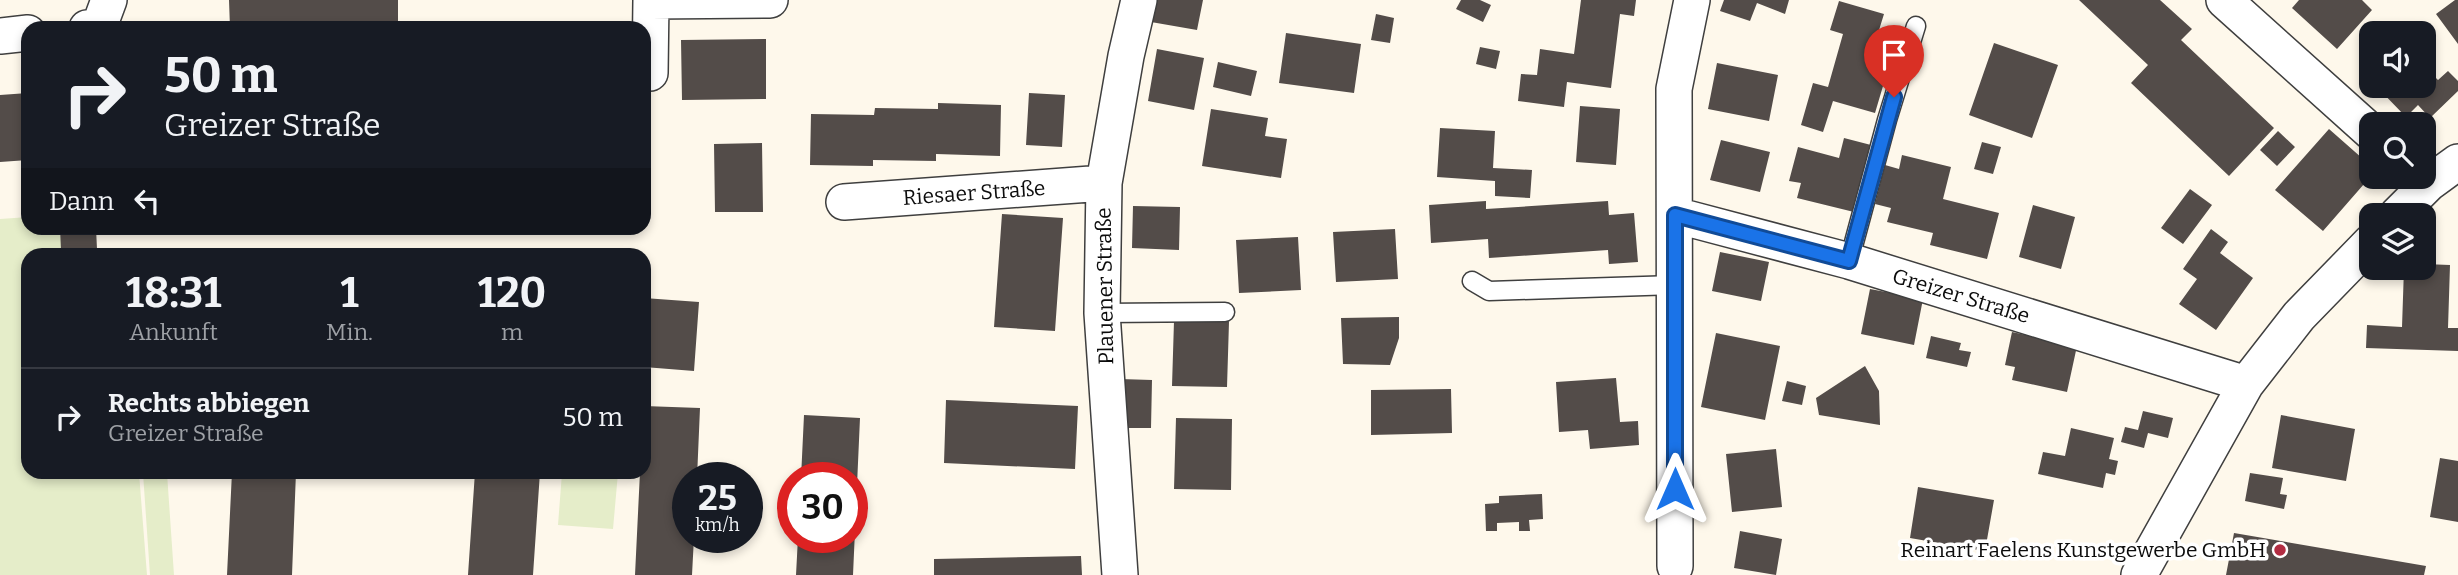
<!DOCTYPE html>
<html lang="de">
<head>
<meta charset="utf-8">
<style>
	body { margin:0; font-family:Bitter,serif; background:#242831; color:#f1f3f6; height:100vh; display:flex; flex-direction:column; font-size:26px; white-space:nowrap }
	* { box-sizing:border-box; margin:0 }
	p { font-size:23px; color:#9ea1a6 }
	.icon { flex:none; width:38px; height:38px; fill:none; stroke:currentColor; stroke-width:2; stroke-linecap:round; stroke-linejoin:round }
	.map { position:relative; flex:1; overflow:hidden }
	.drawer { position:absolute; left:21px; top:248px; width:630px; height:231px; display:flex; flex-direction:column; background:#171b24; border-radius:21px; box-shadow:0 4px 10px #0003 }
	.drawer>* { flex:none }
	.hud { position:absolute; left:21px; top:21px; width:630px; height:214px; border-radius:21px; box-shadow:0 4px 10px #0003; background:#171b24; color:#f1f3f6; overflow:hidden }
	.buttons { position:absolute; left:2359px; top:21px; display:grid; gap:14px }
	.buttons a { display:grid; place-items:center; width:77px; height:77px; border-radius:14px; background:#171b24; box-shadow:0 4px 10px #0003; font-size:35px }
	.speed { position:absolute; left:672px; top:462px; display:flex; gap:14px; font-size:35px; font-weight:700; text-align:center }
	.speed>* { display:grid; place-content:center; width:91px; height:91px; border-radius:50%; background:#171b24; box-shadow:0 4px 10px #0003; line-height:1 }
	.speed small { font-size:18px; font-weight:400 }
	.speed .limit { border:10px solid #d22; background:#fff; color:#111 }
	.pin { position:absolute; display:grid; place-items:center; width:60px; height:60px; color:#fff; margin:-72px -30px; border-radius:50% 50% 50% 0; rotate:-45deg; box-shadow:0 0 7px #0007 }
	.pin .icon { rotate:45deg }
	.me { position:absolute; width:77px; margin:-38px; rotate:0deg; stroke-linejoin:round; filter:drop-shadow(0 0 5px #0008) }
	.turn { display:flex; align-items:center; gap:24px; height:147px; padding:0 28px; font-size:32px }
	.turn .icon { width:91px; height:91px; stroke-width:2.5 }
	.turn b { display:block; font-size:49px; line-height:60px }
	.then { display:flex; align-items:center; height:66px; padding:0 28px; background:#0003; gap:14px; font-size:26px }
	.eta { display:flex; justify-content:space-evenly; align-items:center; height:119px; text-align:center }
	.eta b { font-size:42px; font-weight:700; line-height:49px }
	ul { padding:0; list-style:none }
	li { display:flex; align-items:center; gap:21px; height:98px; padding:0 28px; border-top:2px solid #363941 }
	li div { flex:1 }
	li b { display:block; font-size:26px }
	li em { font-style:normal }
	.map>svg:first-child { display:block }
	.pitch { fill:#e5edc9 }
	.building { fill:#534c49 }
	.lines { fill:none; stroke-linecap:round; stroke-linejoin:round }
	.service-casing { stroke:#3f3f3f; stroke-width:21 }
	.minor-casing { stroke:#3f3f3f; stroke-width:38 }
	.service { stroke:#fff; stroke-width:18 }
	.minor { stroke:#fff; stroke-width:35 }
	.route-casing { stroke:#114b97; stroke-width:18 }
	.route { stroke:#1a73e8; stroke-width:12 }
	.poi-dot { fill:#b22d42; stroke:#fff; stroke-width:2.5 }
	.labels { text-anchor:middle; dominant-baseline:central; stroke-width:7; stroke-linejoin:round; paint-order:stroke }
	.street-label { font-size:21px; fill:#0c0c0c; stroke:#fff }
	.poi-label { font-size:21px; fill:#0c0c0c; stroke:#fff; text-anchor:end }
</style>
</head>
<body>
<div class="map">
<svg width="2458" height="575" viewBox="0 0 2458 575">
	<rect width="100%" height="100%" fill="#fef8eb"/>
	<path class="pitch" d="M28 217V228H60L62 255 28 256V472L139 473 147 575H0V219Z
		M143 473H167L174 575H150Z
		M562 473H618L613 529 558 525Z"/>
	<path class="building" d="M229 0H398V28H230Z
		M1155 0H1203L1197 30 1151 22Z
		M1461 0H1480L1491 5 1483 22 1456 9Z
		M1581 0H1636L1634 16 1620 14 1611 88 1567 82 1564 107 1518 101 1521 74 1537 75 1540 49 1574 54Z
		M1724 0H1789L1785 14 1757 3 1750 21 1720 11Z
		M2079 0H2160L2192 29 2181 40 2274 128 2229 176 2131 83 2148 65Z
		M2299 0H2362L2372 10 2337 49 2292 8Z
		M2455 0H2458V44L2436 14Z
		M1839 1 1884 14 1875 43 1894 49 1875 113 1833 101 1823 132 1801 125 1813 83 1828 87 1843 34 1830 30Z
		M1376 14 1394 18 1390 43 1371 40Z
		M1286 33 1361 44 1354 93 1279 83Z
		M766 39V99L682 100 681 40Z
		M1994 43 2058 65 2032 138 1969 115Z
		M1480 47 1500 51 1496 69 1476 64Z
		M1157 49 1204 58 1194 110 1148 101Z
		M1218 62 1257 71 1251 96 1213 87Z
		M1717 63 1778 75 1769 121 1708 109Z
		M2424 66 2438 80 2448 71 2458 81V91L2430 118 2418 105 2406 117 2376 86H2424Z
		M28 93V160L0 162V95Z
		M1029 93 1065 95 1062 147 1026 145Z
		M938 103 1001 105 1000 156 936 154V161L873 160V166L810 165 811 114 874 115 875 108 938 109Z
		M1580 106 1620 109 1616 165 1576 162Z
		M1211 109 1268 118 1265 136 1287 139 1281 178 1202 166Z
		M1440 128 1495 131 1493 168 1532 170 1530 198 1495 196V181L1437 177Z
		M2329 129 2371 166V176L2323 231 2275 190Z
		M2278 131 2295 147 2277 166 2260 150Z
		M1844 138 1871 145 1854 212 1797 198 1801 183 1789 181 1798 147 1839 158Z
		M1721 140 1770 152 1760 192 1710 180Z
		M1982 142 2001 147 1993 174 1974 169Z
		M762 143 763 212H715L714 144Z
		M1902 155 1951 167 1943 199 1999 213 1987 259 1930 245 1933 233 1887 222 1891 208 1875 204 1885 165 1899 169Z
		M2190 189 2212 205 2183 244 2161 228Z
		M1486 201V209L1608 201 1609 215 1634 213 1638 262 1609 264 1608 250 1489 258 1488 239 1431 243 1429 205Z
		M2033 205 2075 217 2061 269 2019 257Z
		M1133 206 1180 207 1179 250 1132 248Z
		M1002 214 1063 218 1055 331 994 327Z
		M60 228H96L97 249 61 250Z
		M1395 229 1398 279 1336 282 1333 232Z
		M2211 229 2228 242 2220 253 2253 278 2216 330 2179 304 2197 279 2183 269Z
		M1298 237 1301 290 1239 293 1236 240Z
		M1720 252 1769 262 1761 301 1712 291Z
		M2424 264 2450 265 2448 328H2458V351L2366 348 2367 325 2402 327 2404 268H2424Z
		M1870 289 1923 299 1914 345 1861 334Z
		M644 298 699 302 694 371 644 367Z
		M1399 317V338L1390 365 1343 364 1341 318Z
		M1174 321 1229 322 1227 387 1172 386Z
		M2012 332 2077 346 2067 392 2012 380 2015 367 2005 365Z
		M1716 333 1780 346 1765 420 1701 407Z
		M1931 336 1961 343 1959 350 1971 352 1967 367 1926 358Z
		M1865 366 1879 391 1880 425 1819 415 1816 398Z
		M1616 378 1620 422 1638 421 1639 445 1590 449 1588 430 1559 432 1556 382Z
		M1120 379 1152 380 1151 428H1119Z
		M1787 381 1806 386 1802 405 1782 401Z
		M1451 389 1452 433 1371 435V390Z
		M946 400 1078 406 1075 469 944 463Z
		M644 406 700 408 697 478H688V537H694L692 575H635L640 472H644Z
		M2143 411 2173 418 2168 438 2148 433 2144 448 2121 442 2125 427 2138 430Z
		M804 415 860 418 853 575H796L798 537H852V478H801Z
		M2281 415 2355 429 2346 481 2272 468Z
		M1176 418 1232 419 1231 490 1174 489Z
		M2071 428 2114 438 2109 459 2118 461 2115 475 2106 473 2103 488 2038 474 2043 452 2065 456Z
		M1776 449 1782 507 1732 512 1726 454Z
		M2440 458 2458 461V522L2430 517Z
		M232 472H296L292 575H227Z
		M475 472H540L533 575H468Z
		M2250 473 2283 478 2280 494 2287 495 2284 509 2245 501Z
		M1918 487 1994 500 1985 551 1910 538Z
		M1542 494 1543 519 1529 520 1530 531H1519V522L1497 523V531H1486L1485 504 1499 503V496Z
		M1740 531 1782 539 1776 575 1734 568Z
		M2234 533 2426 566 2424 575H2226Z
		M1081 556 1082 575H934V559Z"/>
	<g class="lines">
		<g class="service-casing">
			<path id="service" d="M1849 261 1887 120 1916 26
				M1472 281 1489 291 1675 285
				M1102 313 1225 312"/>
		</g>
		<g class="minor-casing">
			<path id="minor" d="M2224 0 2371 132
				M651 1 770 0
				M87 28 99 27 109 0
				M0 36 28 33
				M650 73 651 0
				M844 202 1104 183
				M1675 215 1849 261 2246 384
				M2397 215 2429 183 2458 162
				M1675 566 1674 89 1692 0
				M1120 575 1102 313 1104 183 1126 56 1139 0
				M2139 575 2246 384 2299 316 2371 242"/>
		</g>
		<use href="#service" class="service"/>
		<use href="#minor" class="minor"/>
	</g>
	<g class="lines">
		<g class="route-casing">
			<path id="route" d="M1675 489V215L1849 261 1894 97"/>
		</g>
		<use href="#route" class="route"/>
	</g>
	<circle class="poi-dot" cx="2280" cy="550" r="7"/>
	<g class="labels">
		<g class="street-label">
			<text transform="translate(974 193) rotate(-4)">Riesaer Straße</text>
			<text transform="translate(1105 286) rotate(-91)">Plauener Straße</text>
			<text transform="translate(1961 296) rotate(17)">Greizer Straße</text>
		</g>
		<g class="poi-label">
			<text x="2266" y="550">Reinart Faelens Kunstgewerbe GmbH</text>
		</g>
	</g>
</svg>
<div class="buttons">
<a><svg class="icon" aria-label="sound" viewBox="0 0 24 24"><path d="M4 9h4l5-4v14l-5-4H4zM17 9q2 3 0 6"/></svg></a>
<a><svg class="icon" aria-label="search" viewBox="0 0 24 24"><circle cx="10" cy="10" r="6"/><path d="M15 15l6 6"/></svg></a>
<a><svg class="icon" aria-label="layers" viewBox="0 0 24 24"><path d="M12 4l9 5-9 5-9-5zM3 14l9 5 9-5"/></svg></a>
</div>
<div class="speed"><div>25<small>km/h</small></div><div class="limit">30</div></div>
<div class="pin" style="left:1894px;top:97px;background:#d93025"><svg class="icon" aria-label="arrive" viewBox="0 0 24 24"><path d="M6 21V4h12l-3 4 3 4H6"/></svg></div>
<svg class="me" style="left:1675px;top:489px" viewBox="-20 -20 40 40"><path d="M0-17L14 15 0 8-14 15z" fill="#1a73e8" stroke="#fff" stroke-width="4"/></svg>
<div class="hud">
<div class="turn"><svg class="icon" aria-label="right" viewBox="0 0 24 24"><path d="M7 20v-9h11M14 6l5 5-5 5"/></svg><div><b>50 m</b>Greizer Straße</div></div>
<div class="then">Dann<svg class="icon" aria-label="left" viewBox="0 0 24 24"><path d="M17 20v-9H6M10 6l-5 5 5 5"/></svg></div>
</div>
<section class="drawer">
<div class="eta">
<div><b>18:31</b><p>Ankunft</p></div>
<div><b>1</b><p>Min.</p></div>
<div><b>120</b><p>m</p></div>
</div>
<ul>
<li><svg class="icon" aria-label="right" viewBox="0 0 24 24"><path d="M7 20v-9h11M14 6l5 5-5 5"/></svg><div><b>Rechts abbiegen</b><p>Greizer Straße</p></div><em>50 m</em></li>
</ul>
</section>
</div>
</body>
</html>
